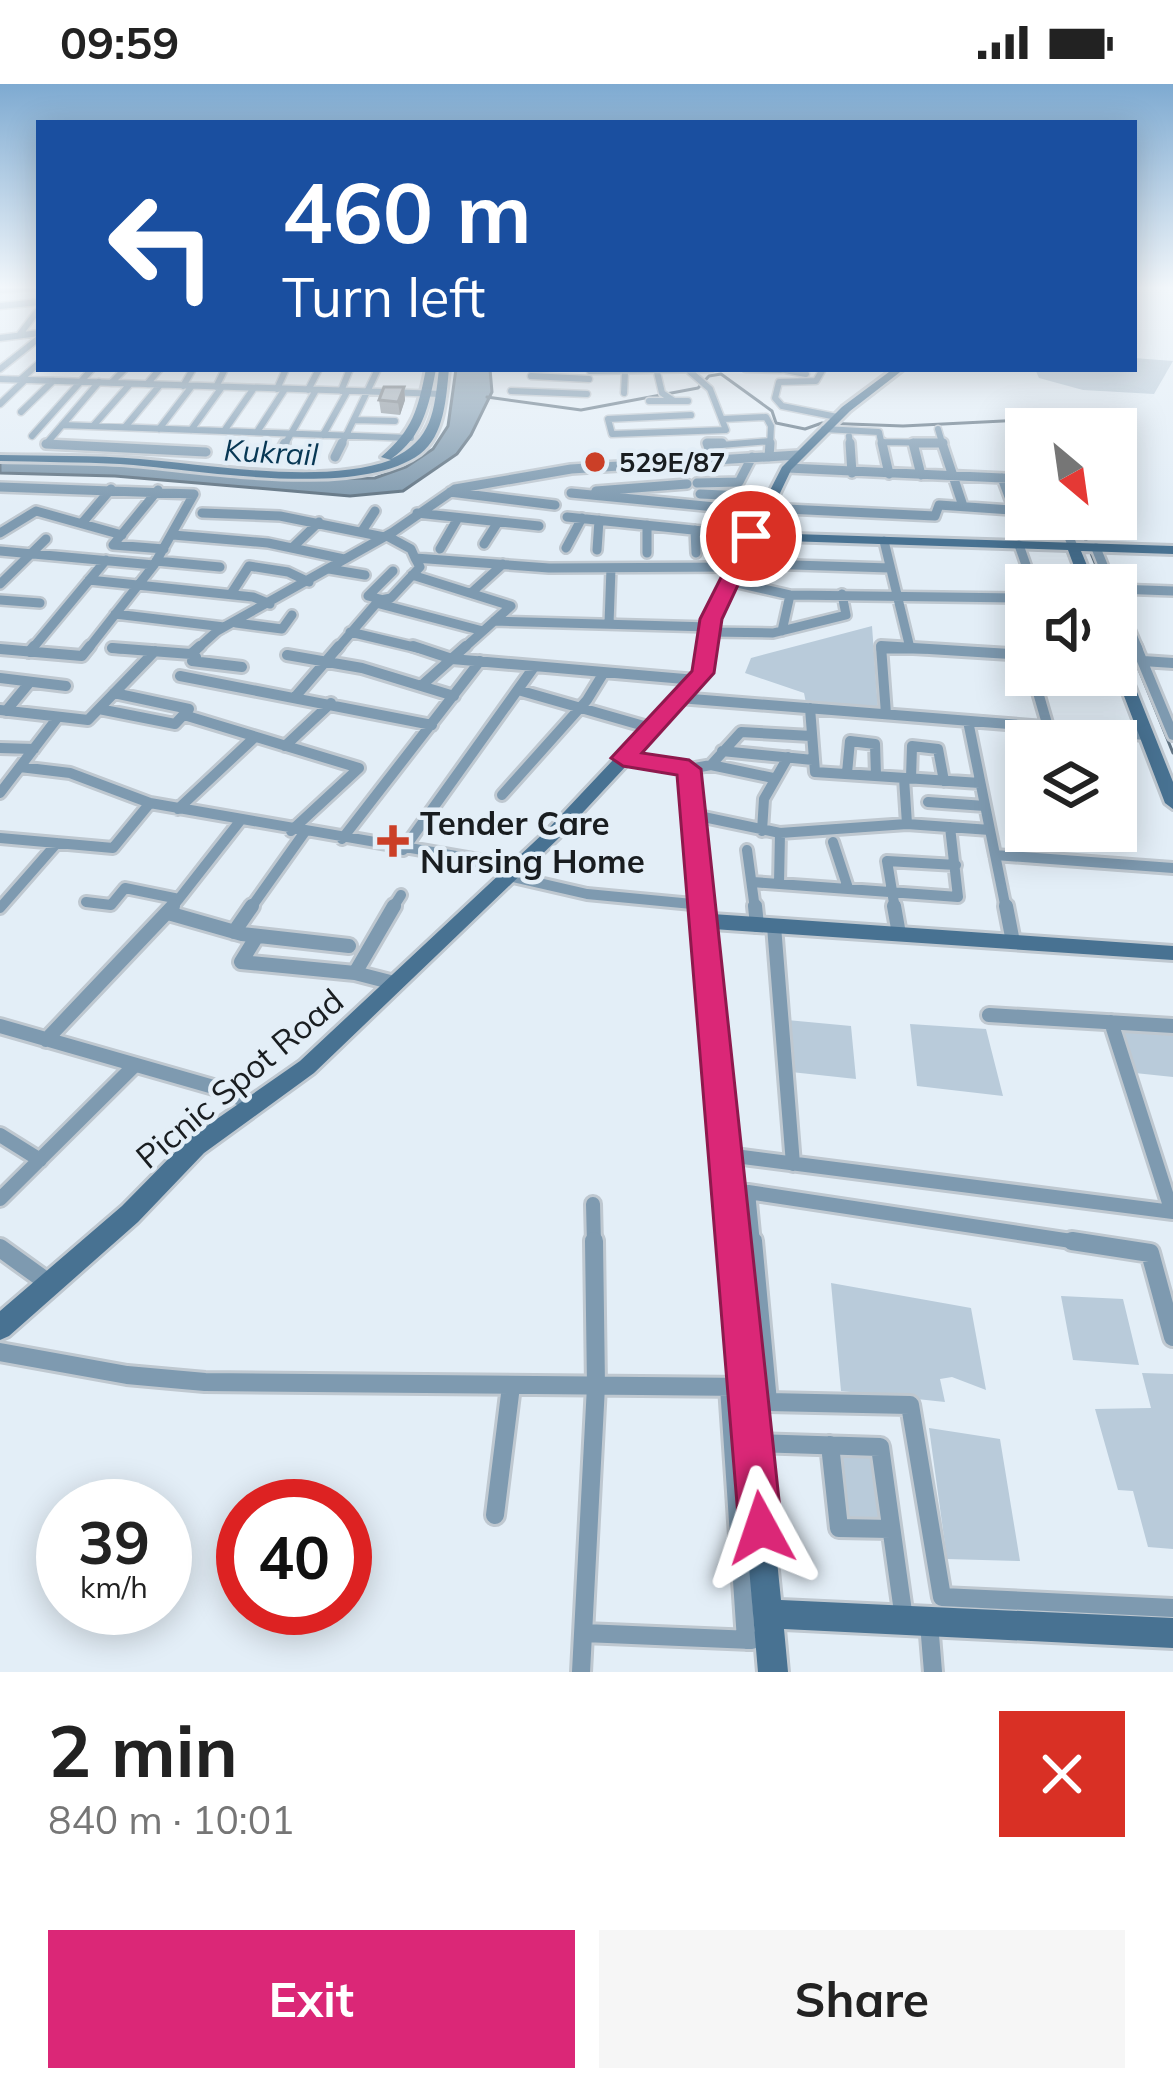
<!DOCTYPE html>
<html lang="en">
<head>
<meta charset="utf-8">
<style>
	body { margin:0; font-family:Mulish,sans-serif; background:#f6f6f6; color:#222; height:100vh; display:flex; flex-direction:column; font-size:45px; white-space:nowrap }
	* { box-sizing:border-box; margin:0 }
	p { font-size:39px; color:#767676 }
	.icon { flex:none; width:66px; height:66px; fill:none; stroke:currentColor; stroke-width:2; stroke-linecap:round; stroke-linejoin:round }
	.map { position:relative; height:1588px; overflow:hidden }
	.sheet { display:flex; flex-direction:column; background:#fff; flex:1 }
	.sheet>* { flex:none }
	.top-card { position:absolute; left:36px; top:36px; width:1101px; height:252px; border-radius:0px; box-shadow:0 6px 30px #0003; background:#1a4fa0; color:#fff; overflow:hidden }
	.needle { width:78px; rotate:151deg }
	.tools { position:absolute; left:1005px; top:324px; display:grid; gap:24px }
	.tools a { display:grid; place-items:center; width:132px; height:132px; border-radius:0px; background:#fff; box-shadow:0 6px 30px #0003; font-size:60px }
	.speed { position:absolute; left:36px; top:1395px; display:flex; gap:24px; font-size:60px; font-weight:700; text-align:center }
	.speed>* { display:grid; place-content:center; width:156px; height:156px; border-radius:50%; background:#fff; box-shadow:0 6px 30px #0003; line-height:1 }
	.speed small { font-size:30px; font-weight:400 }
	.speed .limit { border:18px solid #d22; background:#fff; color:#111 }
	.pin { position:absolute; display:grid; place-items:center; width:102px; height:102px; color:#fff; margin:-51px; border:6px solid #fff; border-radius:50%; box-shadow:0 3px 12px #0007 }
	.me { position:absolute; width:132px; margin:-66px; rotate:355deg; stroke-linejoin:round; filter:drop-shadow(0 0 9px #0008) }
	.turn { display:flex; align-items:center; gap:42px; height:252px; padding:0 48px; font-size:54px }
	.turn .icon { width:156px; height:156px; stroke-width:2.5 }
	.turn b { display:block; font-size:84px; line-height:102px }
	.round { display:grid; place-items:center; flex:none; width:126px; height:126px; border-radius:0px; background:#f6f6f6 }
	.headline { display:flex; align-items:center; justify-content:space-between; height:204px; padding:0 48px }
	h1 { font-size:72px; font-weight:700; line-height:90px }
	.button { display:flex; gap:24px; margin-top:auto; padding:24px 48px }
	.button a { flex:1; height:138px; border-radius:0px; background:#db2777; color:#fff; font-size:48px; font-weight:700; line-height:138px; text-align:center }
	.button a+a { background:#f6f6f6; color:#222 }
	.status { display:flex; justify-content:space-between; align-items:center; height:84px; padding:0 60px; background:#fff; direction:ltr }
	.status svg { height:33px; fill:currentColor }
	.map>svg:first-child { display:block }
	.green { fill:#b9cbda }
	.water { fill:#809aae; stroke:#617483; stroke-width:3 }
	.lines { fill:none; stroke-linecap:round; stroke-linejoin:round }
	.stream { stroke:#617483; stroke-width:3 }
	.street-far4-casing { stroke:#bfc8d0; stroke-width:9 }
	.street-far3-casing { stroke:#bfc8d0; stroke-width:14 }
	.street-far2-casing { stroke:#bfc8d0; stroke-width:16 }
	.street-far1-casing { stroke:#bfc8d0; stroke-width:20 }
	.street-casing { stroke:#bfc8d0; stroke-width:24 }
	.secondary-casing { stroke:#bfc8d0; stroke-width:6 }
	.street-far4 { stroke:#7e9ab0; stroke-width:6 }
	.street-far3 { stroke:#7e9ab0; stroke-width:9 }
	.street-far2 { stroke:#7e9ab0; stroke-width:10 }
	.street-far1 { stroke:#7e9ab0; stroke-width:14 }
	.street { stroke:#7e9ab0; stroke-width:18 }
	.secondary { fill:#487292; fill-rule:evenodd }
	.wall { fill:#8d969d }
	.shaded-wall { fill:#737a80 }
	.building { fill:#a4aeb7; stroke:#737a80; stroke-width:3 }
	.route { fill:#db2777; stroke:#8e194d; stroke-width:3 }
	.poi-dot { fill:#cb3f27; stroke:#e3eef7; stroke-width:4.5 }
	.labels { text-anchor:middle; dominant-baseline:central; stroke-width:9; stroke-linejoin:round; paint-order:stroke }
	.far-poi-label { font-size:27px; font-weight:bold; fill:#191d20; stroke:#e3eef7; text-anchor:start }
	.far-water-label { font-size:30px; font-style:italic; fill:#073754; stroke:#e3eef7 }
	.poi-label { font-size:33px; font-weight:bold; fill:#191d20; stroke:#e3eef7; text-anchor:start }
	.street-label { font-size:33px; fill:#191d20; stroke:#e3eef7 }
</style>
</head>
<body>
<div class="status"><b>09:59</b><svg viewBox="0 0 49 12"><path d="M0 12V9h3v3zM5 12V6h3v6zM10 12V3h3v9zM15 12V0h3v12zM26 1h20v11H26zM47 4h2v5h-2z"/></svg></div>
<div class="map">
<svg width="1173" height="1588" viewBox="0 0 1173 1588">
	<rect width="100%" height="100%" fill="#e3eef7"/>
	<path class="green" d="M1134 274 1173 277 1154 310 1083 306 1039 294 1035 285H1134Z
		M872 542 878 625 806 619 804 609 745 589 751 574Z
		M787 936 851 942 856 995 791 988Z
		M910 940 986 945 1003 1012 917 1002Z
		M1122 945 1173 949V993L1135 989Z
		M831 1199 971 1224 986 1306 952 1293 940 1295 945 1318 841 1307Z
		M1061 1212 1123 1215 1139 1281 1073 1276Z
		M1142 1289 1173 1290V1465L1148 1463 1133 1407 1118 1406 1095 1325 1151 1324Z
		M929 1344 1000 1355 1020 1477 947 1475Z
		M836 1367 877 1368 887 1438H845Z"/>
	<path class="water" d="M456 285H490L492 308 471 351 457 370 403 407 350 412 115 392 0 389V377L132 380 293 395 375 394 406 383 433 365 448 342Z"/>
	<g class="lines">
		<path class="stream" d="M487 313 581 326 698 304 709 292 721 290 772 327 776 339 805 345 822 339 903 342 1060 334 1084 345
			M1077 435 1104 501
			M1116 529 1173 669"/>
		<g class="street-far4-casing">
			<path id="street-far4" d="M0 206 39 203
				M0 222 39 218
				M20 250 39 225
				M0 254 39 249
				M0 285 39 254
				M687 285 710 305 726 346 612 350 608 335 691 331
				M745 285 781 286
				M780 285 806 290
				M823 285 816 297 779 298 775 314 782 322 837 333
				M590 287 711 285
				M657 288 662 309 674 317H688
				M531 292 589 295
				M0 295 442 310
				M21 295 39 279
				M111 299 125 285
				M147 300 160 285
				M183 302 193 285
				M216 303 225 285
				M277 305 286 285
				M308 306 319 285
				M341 307 350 285
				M511 307 587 310
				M624 309 625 288
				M649 317H673
				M0 320 25 296
				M21 328 53 297
				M723 335 766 333 771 342 770 362
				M355 336 395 337
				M62 341 411 354
				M93 342 130 300
				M125 343 160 301
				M159 345 192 302
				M824 345 879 348 882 362
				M938 345 943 362
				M191 346 222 303
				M224 347 254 304
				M257 348 285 305
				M323 351 347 308
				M32 352 92 285
				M849 352 850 362
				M882 358 943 359
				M46 360 76 362
				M46 360 99 298
				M284 362 316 306
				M341 362 378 285
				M708 362 770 357"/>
		</g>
		<g class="street-far3-casing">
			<path id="street-far3" d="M850 359 852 389
				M882 359 889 390
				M913 359 921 391
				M914 359H943
				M942 359 963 422
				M46 360 206 368
				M281 366 285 359
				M335 373 342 359
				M769 373 770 359
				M713 376 707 359H722
				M788 384 1026 395
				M1002 394 1014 426
				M697 399 739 398 752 373
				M0 403 194 410 154 481 88 565
				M158 406 113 461 164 465
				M596 407 687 400
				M450 408 555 421
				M571 409 715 423
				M700 410 770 413
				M765 424 935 432 939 421 1026 427
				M202 429 280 432 384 453
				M417 429 539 442
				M567 433 751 452
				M1062 435 1073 463
				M83 438 111 405
				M647 441V469
				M695 446 696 469
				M362 447 375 427
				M0 449 36 427 122 451
				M173 451 268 459 344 475
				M387 452 411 465 415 474 549 484 736 483
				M884 457 910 564
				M484 460 498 438
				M1019 461 1033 501
				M293 463 319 438
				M566 464 582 434
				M1096 464 1111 501
				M440 465 458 434
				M597 466 599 436
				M0 467 154 481
				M156 477 220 483
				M759 480 890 484
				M329 485 365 491
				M412 491 511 522
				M89 496 253 513 270 520
				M729 497 790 511 1026 514
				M0 500 46 455
				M1116 505 1173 507
				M471 509 503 480
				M231 510 249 482 288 488 309 498
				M1116 512 1138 565
				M1011 514 1026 565
				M0 516 40 519
				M381 516 391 514 420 483 415 474
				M376 519 483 547
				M115 530 224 543
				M494 537 710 543
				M236 539 282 545 292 531
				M609 540 611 484
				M782 547 790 511
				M350 548 422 565
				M710 548 773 549 846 531 842 510
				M112 564 121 565
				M32 565 106 476
				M197 565 217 547 393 448 455 405 571 385 798 371
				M337 565 380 515 368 512 393 487
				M463 565 511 522
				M881 565H925"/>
		</g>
		<g class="street-far2-casing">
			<path id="street-far2" d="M413 562 452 575 696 596
				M1136 562 1173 651
				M112 564 191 570 196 573 192 577 242 583
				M0 565 82 572 90 562
				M29 568 34 562
				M191 570 200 562
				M287 571 362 584 454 612
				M1143 577 1173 579
				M1033 591 1048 643
				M180 592 432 641
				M0 594 66 602
				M421 602 466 562
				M518 606 651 644
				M295 613 339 562
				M679 614 1146 651
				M810 624 815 688 980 699
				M99 625 175 640 189 625 114 609
				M0 626 88 636 155 567
				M6 627 30 598
				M886 630 881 562 1026 571
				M184 631 359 684
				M968 637 1006 825
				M285 662 331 619
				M0 664 34 665
				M722 667 813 676
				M711 681 773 694
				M20 683 70 689 150 719 520 783
				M689 685 711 681 741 648 811 652
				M847 689 850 657 875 660 876 691
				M904 694 907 740
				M911 694 912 662 938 665 944 697
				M0 709 58 633
				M502 711 587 616 603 590
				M928 718 985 722
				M178 725 255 653
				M694 731 780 749 907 740 990 746
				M291 747 359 684
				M762 747 764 715 788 673
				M0 754 113 764 150 719
				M342 755 480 577
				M833 758 848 804
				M403 766 534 583
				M747 766 755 825
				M995 771 1173 784
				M509 792 587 810 703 821
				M752 798 958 813 950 743
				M779 800 780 749
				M86 818 111 821 125 804 179 815
				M0 824 57 759
				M171 825 240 737
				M250 825 304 749
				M392 825 401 811
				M895 825 887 777 956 781"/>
		</g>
		<g class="street-far1-casing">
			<path id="street-far1" d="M755 822 757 841
				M894 822 899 850
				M1006 822 1013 858
				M168 829 242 850 349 862
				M774 842 793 1080
				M234 848 252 822
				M257 852 241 878 355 889 394 822
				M355 889 394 899
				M989 931 1173 942
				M1111 938 1172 1128
				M0 942 224 1006 252 1021
				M46 956 173 822
				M0 1051 40 1076
				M727 1071 1173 1128
				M0 1115 135 981
				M593 1120 594 1160
				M753 1160 748 1108 1091 1160"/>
		</g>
		<g class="street-casing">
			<path id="street" d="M753 1157 768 1318 910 1321 942 1513 1173 1524
				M1072 1157 1150 1169 1173 1253
				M0 1164 50 1200
				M0 1268 127 1291 205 1298 747 1303
				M729 1303 746 1556
				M753 1359 880 1363 904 1535
				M830 1361 839 1444 891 1445
				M495 1431 511 1302
				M929 1539 933 1588
				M584 1549 752 1556
				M581 1588 596 1302 594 1157"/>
		</g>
		<g class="secondary-casing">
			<path id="secondary" d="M426 285H436C429 321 423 353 391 375 433 356 434 327 439 285H449C446 313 445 351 420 370 357 416 196 385 120 380 80 378 40 378 0 377V371C47 372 93 371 140 375 213 381 322 401 391 376L381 373C413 346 418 325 426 285Z
				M893 285H904L850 327 791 386 761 449 1173 462V470L1081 467 1095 501H1081L1068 466 757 456 718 535 710 589 636 671 689 680 697 685 712 830 1173 862V876L713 845 781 1516 1173 1534V1564L784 1545 788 1588H758L681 689 628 680 560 753 314 989 204 1069 138 1138 9 1252 0 1256V1227L122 1122 188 1055 300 977 548 745 696 588 704 535 782 383 842 323Z
				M1116 569 1123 573 1173 698V725L1165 719 1116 591Z"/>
		</g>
		<use href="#street-far4" class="street-far4"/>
		<use href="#street-far3" class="street-far3"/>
		<use href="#street-far2" class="street-far2"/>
		<use href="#street-far1" class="street-far1"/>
		<use href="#street" class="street"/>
		<use href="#secondary" class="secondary"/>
	</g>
	<path class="wall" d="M404 303 405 316 400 331 381 329 379 316Z"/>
	<path class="shaded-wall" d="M404 303 405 316 400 331 398 318Z"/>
	<path class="building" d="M384 303H404L398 318 379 316Z"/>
	<linearGradient id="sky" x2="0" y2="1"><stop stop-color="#7eaad1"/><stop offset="0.48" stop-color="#f2f7fb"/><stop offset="1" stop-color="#f2f7fb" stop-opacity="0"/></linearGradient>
	<rect width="1173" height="424" fill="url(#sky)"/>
	<path class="route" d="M751 446 761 452 722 535 714 589 642 669 689 676 701 685 782 1444 776 1460 761 1466 746 1460 739 1444 677 691 623 682 611 674 692 587 700 535 742 452Z"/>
	<g class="poi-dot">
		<circle cx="595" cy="378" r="12"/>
		<path d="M387 739h12v12h12v12h-12v12h-12v-12h-12v-12h12z"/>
	</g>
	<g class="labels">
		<g class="far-poi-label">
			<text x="619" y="378">529E/87</text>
		</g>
		<g class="far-water-label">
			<text transform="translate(271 368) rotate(3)">Kukrail</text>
		</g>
		<g class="poi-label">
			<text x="420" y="738">Tender Care<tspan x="420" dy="38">Nursing Home</tspan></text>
		</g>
		<g class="street-label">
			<text transform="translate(239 994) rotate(-40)">Picnic Spot Road</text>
		</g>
	</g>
</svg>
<div class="tools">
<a><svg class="needle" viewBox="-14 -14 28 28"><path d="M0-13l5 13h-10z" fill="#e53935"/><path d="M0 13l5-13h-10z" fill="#767676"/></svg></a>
<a><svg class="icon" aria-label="sound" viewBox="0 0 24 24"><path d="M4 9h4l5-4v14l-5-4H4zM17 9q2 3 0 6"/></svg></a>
<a><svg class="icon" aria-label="layers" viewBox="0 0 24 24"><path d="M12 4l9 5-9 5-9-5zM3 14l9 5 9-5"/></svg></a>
</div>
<div class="speed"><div>39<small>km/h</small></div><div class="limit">40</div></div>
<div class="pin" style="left:751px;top:452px;background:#d93025"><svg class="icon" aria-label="arrive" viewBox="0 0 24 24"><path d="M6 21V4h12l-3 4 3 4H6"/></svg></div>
<svg class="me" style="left:761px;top:1444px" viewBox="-20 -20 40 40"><path d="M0-17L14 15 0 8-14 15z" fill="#db2777" stroke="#fff" stroke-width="4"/></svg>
<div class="top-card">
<div class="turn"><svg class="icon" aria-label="left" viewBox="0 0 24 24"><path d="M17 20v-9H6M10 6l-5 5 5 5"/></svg><div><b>460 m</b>Turn left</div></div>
</div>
</div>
<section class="sheet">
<div class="headline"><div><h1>2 min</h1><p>840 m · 10:01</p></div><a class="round" style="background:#d93025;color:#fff"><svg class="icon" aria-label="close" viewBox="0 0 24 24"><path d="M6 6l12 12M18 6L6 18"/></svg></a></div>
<div class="button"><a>Exit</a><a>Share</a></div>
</section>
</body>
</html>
